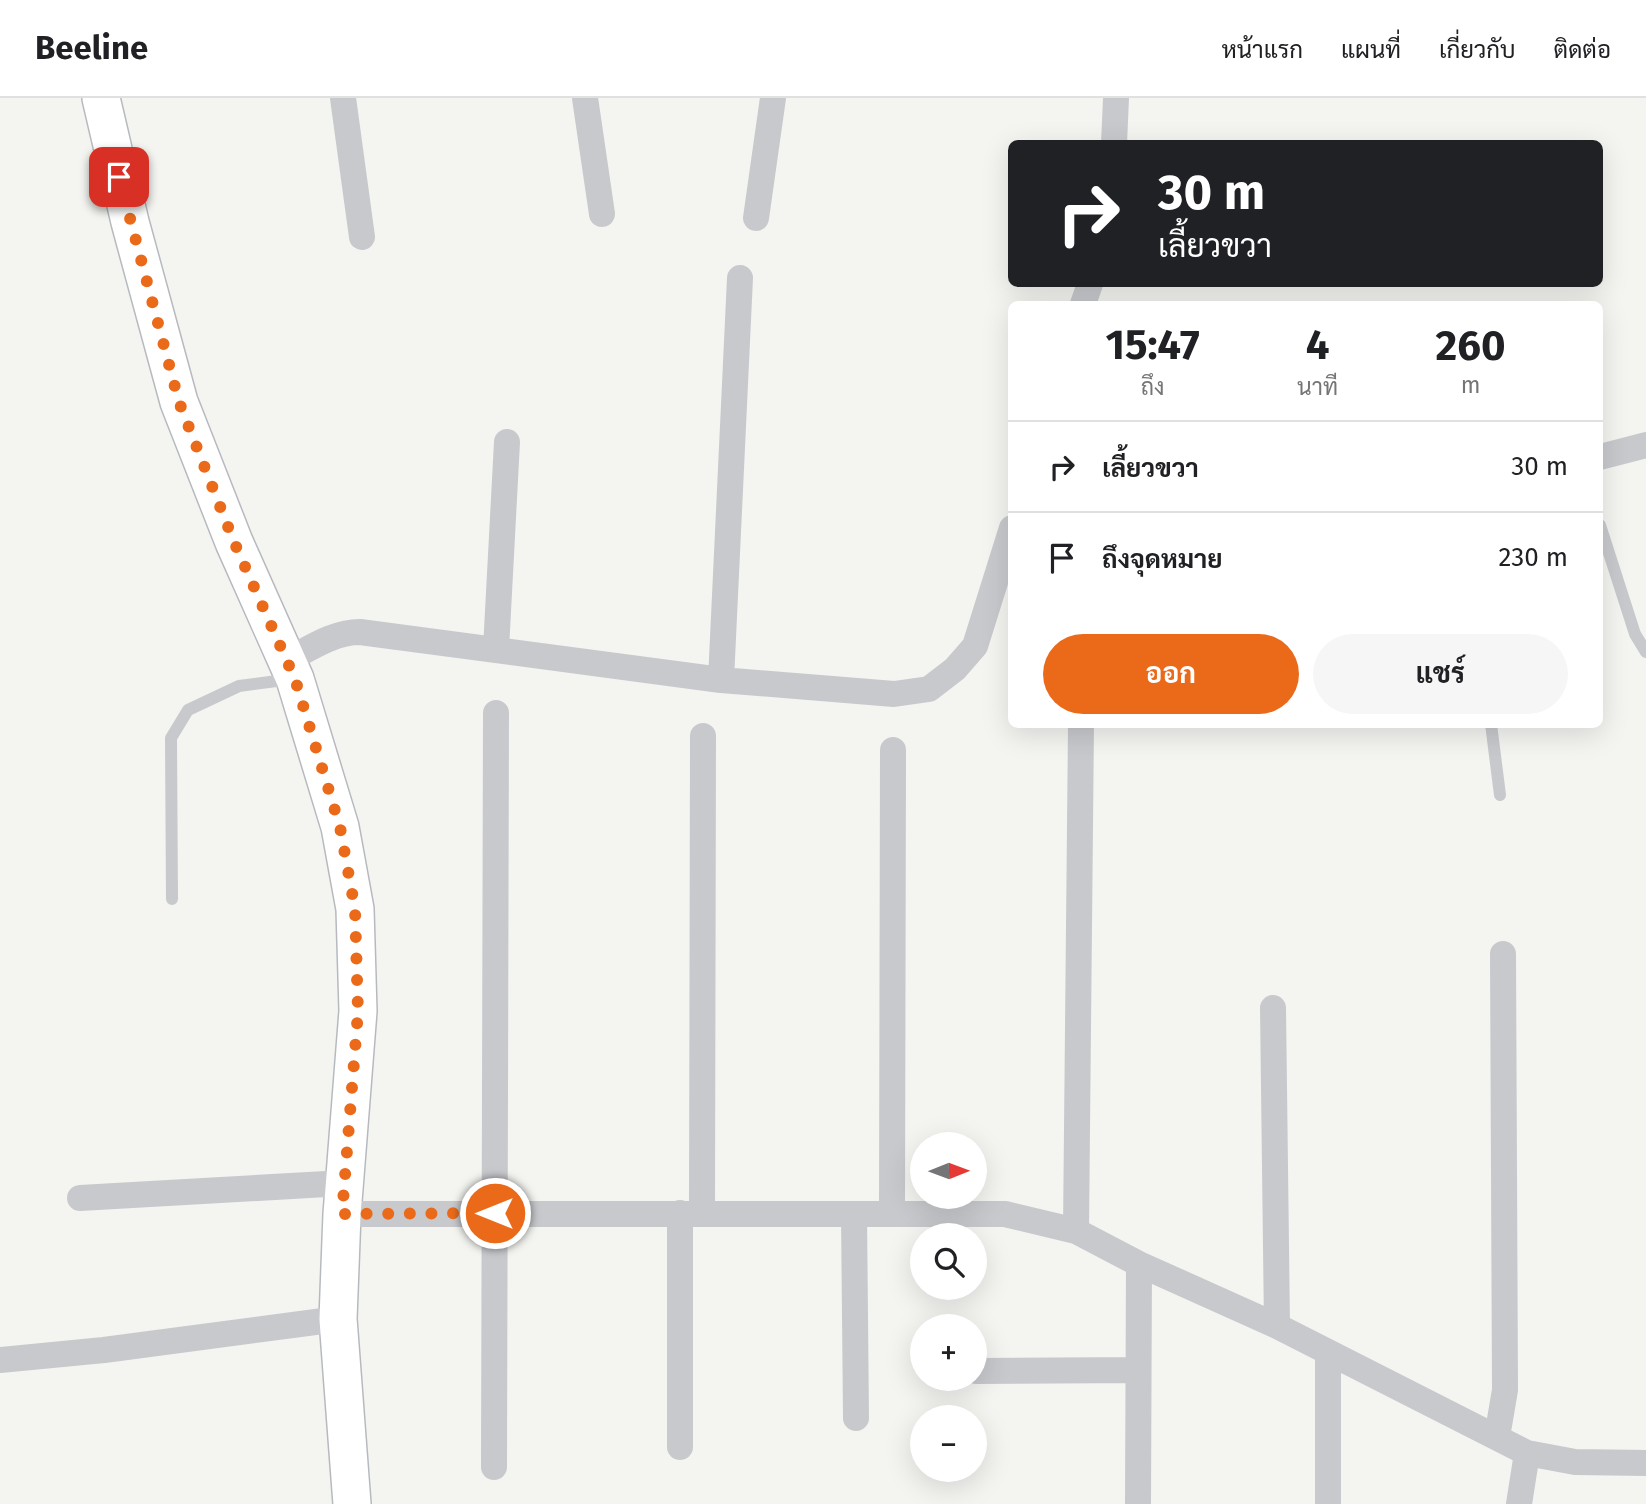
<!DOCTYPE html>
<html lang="th">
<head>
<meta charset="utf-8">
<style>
	body { margin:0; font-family:"Fira Sans",Sarabun,sans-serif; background:#f6f6f6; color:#202124; height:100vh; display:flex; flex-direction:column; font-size:26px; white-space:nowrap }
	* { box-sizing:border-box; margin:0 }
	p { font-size:23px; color:#757577 }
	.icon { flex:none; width:38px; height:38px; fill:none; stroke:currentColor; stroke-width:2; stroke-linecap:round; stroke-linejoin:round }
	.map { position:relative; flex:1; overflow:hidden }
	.details { position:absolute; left:1008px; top:203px; width:595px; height:427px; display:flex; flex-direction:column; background:#fff; border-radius:10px; box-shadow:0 7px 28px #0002 }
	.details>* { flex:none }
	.banner { position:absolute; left:1008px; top:42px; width:595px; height:147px; border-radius:10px; box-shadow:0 7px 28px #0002; background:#202124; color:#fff; overflow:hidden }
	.needle { width:46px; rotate:89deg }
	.fabs { position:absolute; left:910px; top:1034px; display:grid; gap:14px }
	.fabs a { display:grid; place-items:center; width:77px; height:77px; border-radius:50%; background:#fff; box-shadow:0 7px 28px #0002; font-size:35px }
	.pin { position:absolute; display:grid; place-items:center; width:60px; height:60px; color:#fff; margin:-30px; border-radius:14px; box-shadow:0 4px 10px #0006 }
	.me { position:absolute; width:77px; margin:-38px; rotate:270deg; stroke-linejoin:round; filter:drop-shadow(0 0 5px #0008) }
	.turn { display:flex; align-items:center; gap:24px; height:147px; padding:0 35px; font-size:32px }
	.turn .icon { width:91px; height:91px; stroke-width:2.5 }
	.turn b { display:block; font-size:49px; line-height:60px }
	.eta { display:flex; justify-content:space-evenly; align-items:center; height:119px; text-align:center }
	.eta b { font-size:42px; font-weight:700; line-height:49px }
	.action { display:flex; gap:14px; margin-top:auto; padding:14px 35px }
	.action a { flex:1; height:80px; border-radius:42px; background:#eb6a1a; color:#fff; font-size:28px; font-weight:700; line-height:80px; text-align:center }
	.action a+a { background:#f6f6f6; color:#202124 }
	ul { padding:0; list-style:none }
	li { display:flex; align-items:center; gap:21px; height:91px; padding:0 35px; border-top:2px solid #e0e0e0 }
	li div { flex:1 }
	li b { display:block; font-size:26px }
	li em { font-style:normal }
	header { display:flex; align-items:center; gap:42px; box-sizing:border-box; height:98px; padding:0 35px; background:#fff; border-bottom:2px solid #e0e0e0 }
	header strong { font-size:33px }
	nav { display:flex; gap:38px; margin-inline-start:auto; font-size:24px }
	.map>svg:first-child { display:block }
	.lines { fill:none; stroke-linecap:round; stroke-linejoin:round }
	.secondary-casing { stroke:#b6babf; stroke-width:40 }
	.lane { stroke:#c7c9cd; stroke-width:12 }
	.street { stroke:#c7c9cd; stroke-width:26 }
	.secondary { stroke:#fff; stroke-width:37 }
	.route { stroke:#eb6a1a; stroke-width:12; stroke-dasharray:0 21.6 }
</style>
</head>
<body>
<header>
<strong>Beeline</strong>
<nav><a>หน้าแรก</a><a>แผนที่</a><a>เกี่ยวกับ</a><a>ติดต่อ</a></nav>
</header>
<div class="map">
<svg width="1646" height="1406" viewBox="0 0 1646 1406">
	<rect width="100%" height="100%" fill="#f4f5f1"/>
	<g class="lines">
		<g class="secondary-casing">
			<path id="secondary" d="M101 0 130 124 179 304 234 444 295 581 340 729 355 811 358 913 342 1116 338 1221 352 1406"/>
		</g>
		<path class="lane" d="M1600 427 1635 536 1646 554
			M1491 626 1500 697
			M172 801 171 640 188 612 239 588 292 581"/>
		<path class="street" d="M343 0 362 139
			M585 0 602 116
			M1114 46 1116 0
			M756 120 773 0
			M1083 206 1090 186
			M1600 359 1646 347
			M496 551 507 344
			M286 563C309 551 333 534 360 534L721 582 894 596 929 591 955 571 975 548 1012 430
			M721 582 740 180
			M1273 910 1277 1228
			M80 1100 344 1085
			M702 1115 703 638
			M342 1116H1005L1076 1133 1139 1166 1277 1228 1527 1355 1575 1364 1646 1365
			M854 1116 856 1320
			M892 1116 893 652
			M1076 1133 1081 626
			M1328 1254V1406
			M0 1262 104 1252 338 1221
			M976 1273 1138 1272
			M1497 1339 1505 1292 1503 856
			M680 1349V1115
			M494 1369 496 615
			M1138 1406 1139 1166
			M1519 1406 1527 1355"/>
		<use href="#secondary" class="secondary"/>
	</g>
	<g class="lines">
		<path class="route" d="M119 79 179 304 234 444 295 581 340 729 355 811 358 914 342 1116 495 1115"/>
	</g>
</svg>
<div class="fabs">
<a><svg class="needle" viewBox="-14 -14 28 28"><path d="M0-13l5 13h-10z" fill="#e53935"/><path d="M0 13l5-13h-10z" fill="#757577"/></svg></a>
<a><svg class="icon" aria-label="search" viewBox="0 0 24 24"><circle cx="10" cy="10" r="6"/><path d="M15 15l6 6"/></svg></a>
<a>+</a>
<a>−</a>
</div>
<div class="pin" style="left:119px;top:79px;background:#d93025"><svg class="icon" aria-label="arrive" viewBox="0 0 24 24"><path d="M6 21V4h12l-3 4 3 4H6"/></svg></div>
<svg class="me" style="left:495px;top:1115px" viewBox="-20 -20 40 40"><circle r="17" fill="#eb6a1a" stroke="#fff" stroke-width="3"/><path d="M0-11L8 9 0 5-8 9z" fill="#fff"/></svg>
<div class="banner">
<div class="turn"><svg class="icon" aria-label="right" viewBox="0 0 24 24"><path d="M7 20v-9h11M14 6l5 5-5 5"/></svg><div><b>30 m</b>เลี้ยวขวา</div></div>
</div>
<section class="details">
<div class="eta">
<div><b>15:47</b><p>ถึง</p></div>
<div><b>4</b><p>นาที</p></div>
<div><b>260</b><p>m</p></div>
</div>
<ul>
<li><svg class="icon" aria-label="right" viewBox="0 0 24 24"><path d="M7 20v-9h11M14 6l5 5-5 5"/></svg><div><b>เลี้ยวขวา</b></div><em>30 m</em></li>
<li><svg class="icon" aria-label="arrive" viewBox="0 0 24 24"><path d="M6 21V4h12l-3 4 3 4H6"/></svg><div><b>ถึงจุดหมาย</b></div><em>230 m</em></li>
</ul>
<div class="action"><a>ออก</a><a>แชร์</a></div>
</section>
</div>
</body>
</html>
